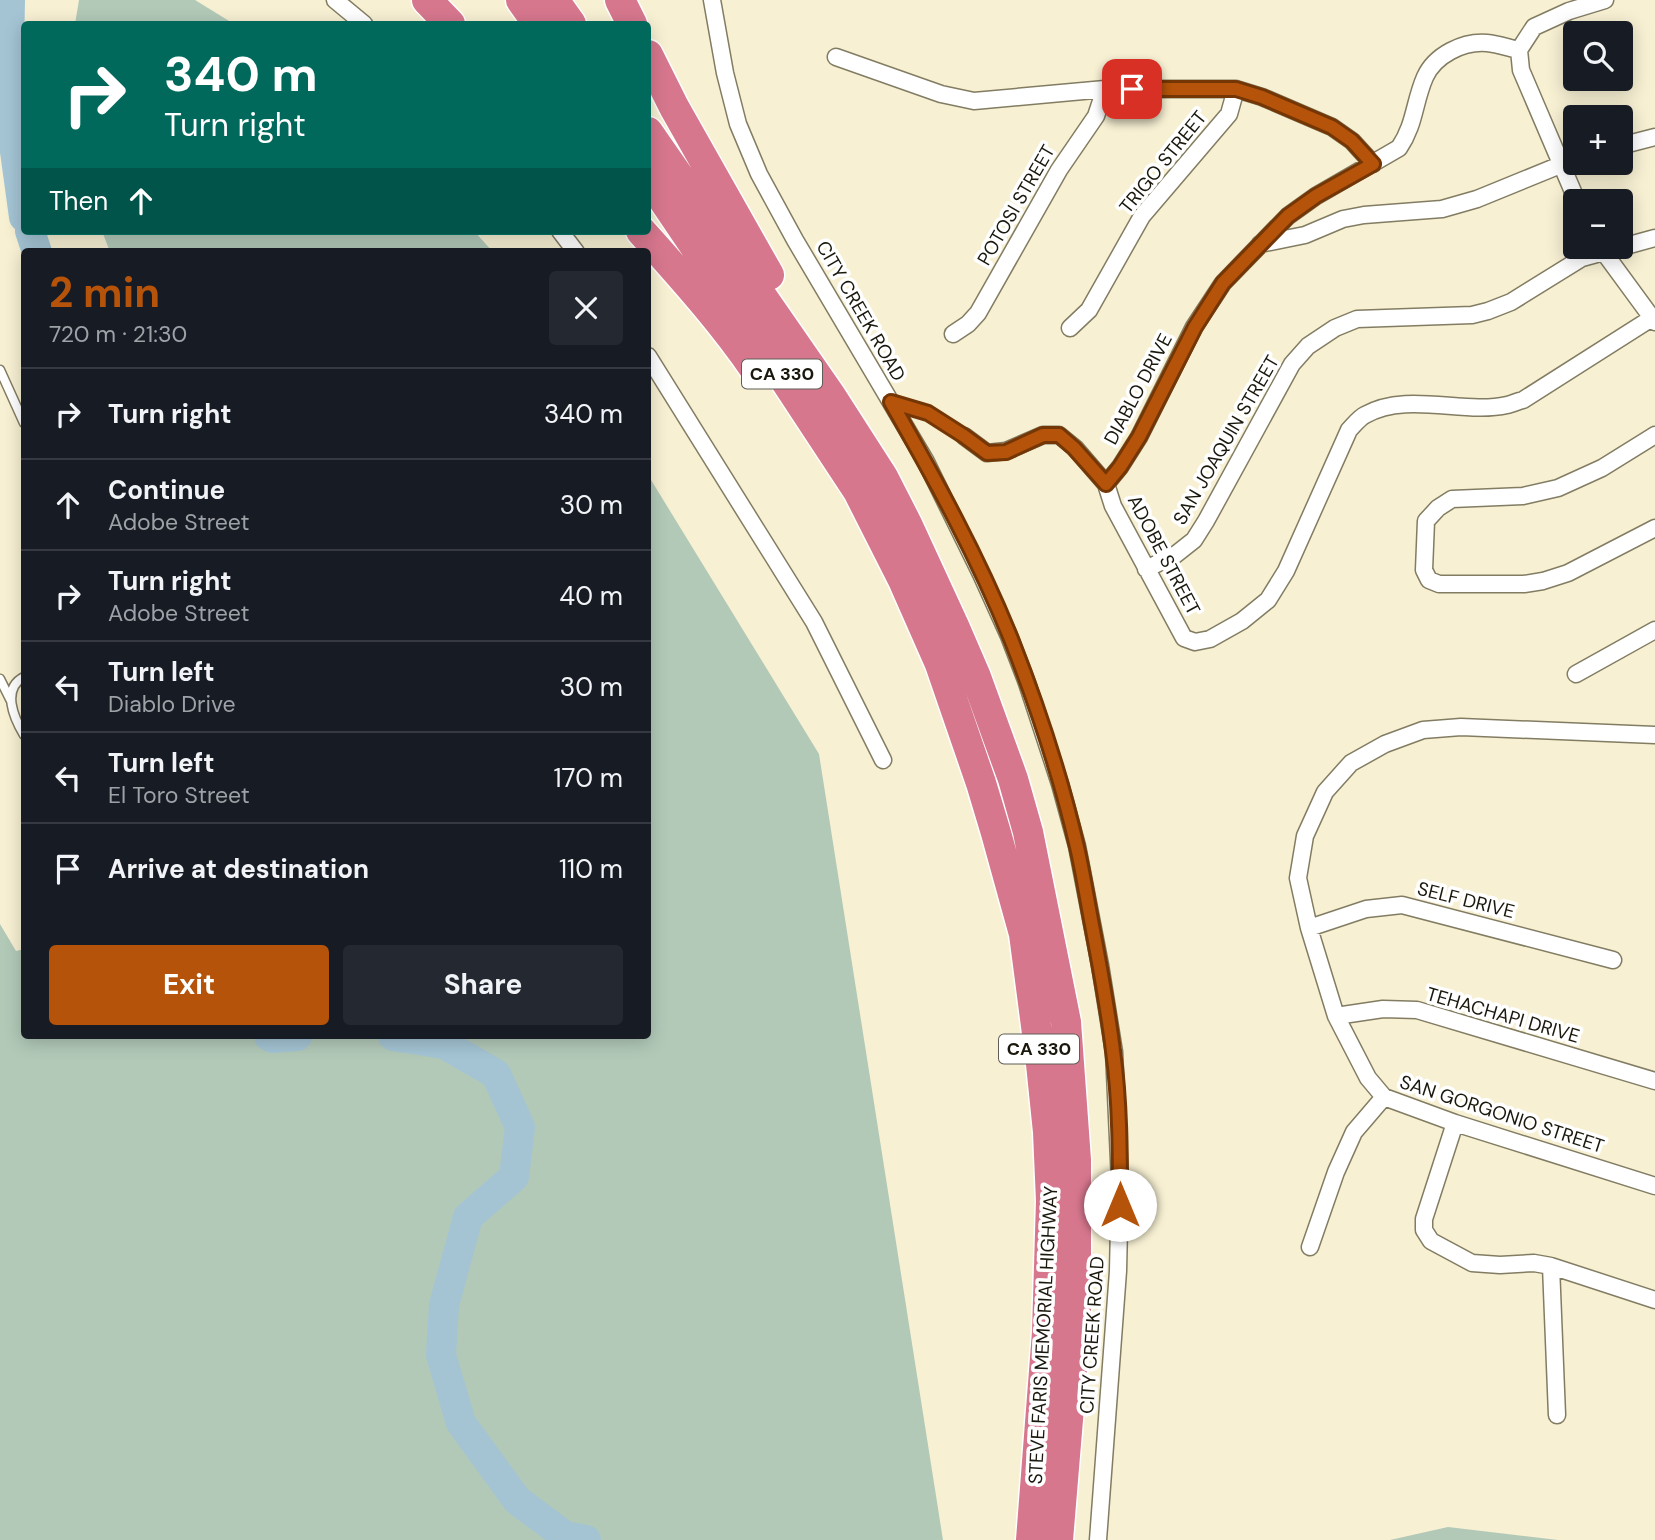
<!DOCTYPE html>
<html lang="en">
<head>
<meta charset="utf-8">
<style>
	body { margin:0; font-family:"DM Sans",sans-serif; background:#242831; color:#f1f3f6; height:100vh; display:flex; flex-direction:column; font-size:26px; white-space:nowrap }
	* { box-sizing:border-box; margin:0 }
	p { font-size:23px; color:#9ea1a6 }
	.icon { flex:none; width:38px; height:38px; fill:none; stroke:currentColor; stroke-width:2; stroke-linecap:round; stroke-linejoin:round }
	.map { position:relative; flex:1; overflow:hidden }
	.sheet { position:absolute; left:21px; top:248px; width:630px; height:791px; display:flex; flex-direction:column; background:#171b24; border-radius:7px; box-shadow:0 4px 18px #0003 }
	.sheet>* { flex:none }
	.top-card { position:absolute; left:21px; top:21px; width:630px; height:214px; border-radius:7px; box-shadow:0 4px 18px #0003; background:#00695c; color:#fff; overflow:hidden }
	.controls { position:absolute; left:1563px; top:21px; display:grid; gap:14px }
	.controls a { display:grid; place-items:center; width:70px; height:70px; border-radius:7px; background:#171b24; box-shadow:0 4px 18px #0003; font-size:35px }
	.pin { position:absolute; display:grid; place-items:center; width:60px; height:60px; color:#fff; margin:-30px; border-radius:14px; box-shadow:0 4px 10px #0006 }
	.me { position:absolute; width:77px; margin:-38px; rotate:0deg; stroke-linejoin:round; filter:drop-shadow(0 0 5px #0008) }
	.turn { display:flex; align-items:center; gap:24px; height:147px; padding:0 28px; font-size:32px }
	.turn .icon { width:91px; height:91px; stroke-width:2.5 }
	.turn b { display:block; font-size:49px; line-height:60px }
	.then { display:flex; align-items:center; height:66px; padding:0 28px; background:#0003; gap:14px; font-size:26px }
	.round { display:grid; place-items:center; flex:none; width:74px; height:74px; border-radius:7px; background:#242831 }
	.headline { display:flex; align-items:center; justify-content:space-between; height:119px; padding:0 28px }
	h1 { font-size:42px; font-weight:700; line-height:52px; color:#b45309 }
	.cta { display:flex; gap:14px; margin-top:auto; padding:14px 28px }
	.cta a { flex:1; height:80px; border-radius:7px; background:#b45309; color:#fff; font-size:28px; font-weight:700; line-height:80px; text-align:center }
	.cta a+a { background:#242831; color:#f1f3f6 }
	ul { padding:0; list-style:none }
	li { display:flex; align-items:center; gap:21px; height:91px; padding:0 28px; border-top:2px solid #363941 }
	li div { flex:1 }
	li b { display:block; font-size:26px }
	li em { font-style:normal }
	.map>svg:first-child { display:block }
	.green { fill:#b2c9b8 }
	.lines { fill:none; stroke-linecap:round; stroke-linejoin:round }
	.river { stroke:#a4c4d4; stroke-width:30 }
	.lane-casing { stroke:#827c62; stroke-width:11 }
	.street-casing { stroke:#827c62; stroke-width:19 }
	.highway-casing { stroke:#fff; stroke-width:33 }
	.lane { stroke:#fff; stroke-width:8 }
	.street { stroke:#fff; stroke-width:16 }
	.highway { stroke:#d7778e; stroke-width:30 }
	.route-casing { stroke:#753606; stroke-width:18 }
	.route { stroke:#b45309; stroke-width:12 }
	.labels { text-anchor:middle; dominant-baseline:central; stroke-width:7; stroke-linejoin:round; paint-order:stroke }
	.shield { fill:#fff; stroke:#5f5d56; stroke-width:2 }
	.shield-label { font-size:18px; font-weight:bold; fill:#1a180d }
	.street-label { font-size:19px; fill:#1a180d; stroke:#fff }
</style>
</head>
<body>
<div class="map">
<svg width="1655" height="1540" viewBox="0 0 1655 1540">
	<rect width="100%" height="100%" fill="#f7f0d3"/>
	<path class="green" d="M79 0H195L234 24H75Z
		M102 231H474L493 252H110Z
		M648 475 819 754 943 1540H0V924L16 951 24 949V1036H648Z
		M1448 1527 1558 1540H1390Z"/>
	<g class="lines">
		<path class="river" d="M10 0 8 101 24 217
			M30 231 37 252
			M269 1036 273 1038 297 1036
			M393 1036 444 1044 496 1074 520 1127 514 1177 468 1217 444 1305 441 1355 461 1423 517 1500 565 1536 586 1540"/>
		<g class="lane-casing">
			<path id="lane" d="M0 370 24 423
				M895 404 928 413 964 436
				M24 677C1 689 14 718 24 735
				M0 679 11 701"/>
		</g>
		<g class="street-casing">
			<path id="street" d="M335 0 364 24
				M712 0 725 73 738 124 759 174 795 240 925 460 981 574 1009 636 1027 683 1060 784 1077 846 1100 965 1114 1052 1120 1182 1118 1271 1098 1540
				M1519 50 1521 70 1577 201
				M1519 50 1534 27 1569 11 1605 0
				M836 57 941 94 974 101 1105 89H1236L1262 97 1332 127 1352 141 1373 164
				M1620 146 1655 137
				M560 231 576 252
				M1260 244 1305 235 1343 219 1364 215 1442 209 1477 199 1575 159
				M1600 247 1655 322
				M1070 328 1089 310 1142 216 1229 114 1236 89
				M953 334 968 324 978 313 1059 170 1096 116 1105 89
				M648 356 814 622 883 760
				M1655 435 1602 468 1558 488 1523 496 1452 499 1438 508 1426 521 1424 570 1429 580 1439 584H1524L1543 581 1568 573 1655 528
				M964 436 987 453 1006 451 1043 435H1059L1075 448 1106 484 1113 506 1184 638 1195 642 1210 639 1242 621 1268 600 1286 571 1349 430C1354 425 1359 418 1365 415 1407 391 1464 415 1507 405 1512 404 1518 401 1523 400L1652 318
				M1106 484 1120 467 1139 437 1194 327 1223 283 1288 216 1316 196 1399 148C1415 125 1414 102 1425 77 1435 55 1463 41 1487 43 1498 44 1509 48 1519 50
				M1146 569 1175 555 1194 540 1206 521 1292 364 1308 346 1335 328 1357 319 1472 315 1488 311 1511 302 1582 258 1655 238
				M1576 674 1655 630
				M1655 735 1461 727 1423 730 1385 744 1351 763 1325 792 1305 836 1298 878 1309 928 1336 1016 1368 1078 1384 1097 1455 1123 1655 1186
				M1309 928 1366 909 1402 905 1613 960
				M1336 1016 1383 1009 1417 1010 1655 1081
				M1455 1123 1424 1219V1230L1431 1241 1472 1263 1500 1265 1534 1263 1551 1266 1655 1300
				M1310 1247 1336 1172 1354 1132 1384 1097
				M1551 1266 1557 1415"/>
		</g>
		<g class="highway-casing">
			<path id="highway" d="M427 0 450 24
				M521 0 538 24
				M554 0 571 24
				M620 0 632 24
				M648 55 674 107 769 275
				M648 132 831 396 883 477 907 524 954 626 976 677 1013 779 1028 832 1066 1022 1076 1160V1323L1058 1540
				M648 177 787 383 858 491 903 580 940 664 981 783 996 833 1024 934 1041 1064 1048 1132 1051 1201 1047 1332 1031 1540
				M641 231C681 276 722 321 756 371"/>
		</g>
		<use href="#lane" class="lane"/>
		<use href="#street" class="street"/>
		<use href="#highway" class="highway"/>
	</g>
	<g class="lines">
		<g class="route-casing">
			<path id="route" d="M1120 1205C1120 1155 1120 1100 1113 1051 1108 1009 1100 967 1092 925 1087 899 1083 873 1077 847 1061 778 1037 705 1011 639 978 557 935 479 891 402L928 413 964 436 987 453 1006 452 1043 435H1059L1074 448 1106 484 1120 467 1139 437 1195 327 1223 283 1288 216 1316 196 1373 164 1352 141 1332 127 1262 97 1236 89H1132"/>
		</g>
		<use href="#route" class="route"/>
	</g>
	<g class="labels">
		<g class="shield">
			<rect x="742" y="359.5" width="80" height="29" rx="5"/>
			<rect x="999" y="1034.5" width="80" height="29" rx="5"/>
		</g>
		<g class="shield-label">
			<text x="782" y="374">CA 330</text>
			<text x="1039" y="1049">CA 330</text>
		</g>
		<g class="street-label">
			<text transform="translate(1163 162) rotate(-51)">TRIGO STREET</text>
			<text transform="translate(1016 205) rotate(-60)">POTOSI STREET</text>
			<text transform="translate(861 311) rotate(60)">CITY CREEK ROAD</text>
			<text transform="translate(1138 389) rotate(-62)">DIABLO DRIVE</text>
			<text transform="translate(1226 440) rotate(-60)">SAN JOAQUIN STREET</text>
			<text transform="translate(1164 555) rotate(62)">ADOBE STREET</text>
			<text transform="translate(1466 900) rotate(14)">SELF DRIVE</text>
			<text transform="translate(1503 1015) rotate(16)">TEHACHAPI DRIVE</text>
			<text transform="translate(1502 1114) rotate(18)">SAN GORGONIO STREET</text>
			<text transform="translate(1043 1335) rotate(-87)">STEVE FARIS MEMORIAL HIGHWAY</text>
			<text transform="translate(1092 1335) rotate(-86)">CITY CREEK ROAD</text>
		</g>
	</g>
</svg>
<div class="controls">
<a><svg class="icon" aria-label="search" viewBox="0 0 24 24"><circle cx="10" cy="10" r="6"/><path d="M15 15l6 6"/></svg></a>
<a>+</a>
<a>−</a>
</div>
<div class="pin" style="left:1132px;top:89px;background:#d93025"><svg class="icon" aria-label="arrive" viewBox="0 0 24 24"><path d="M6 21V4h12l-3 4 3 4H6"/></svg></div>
<svg class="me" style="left:1120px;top:1205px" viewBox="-20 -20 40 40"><circle r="19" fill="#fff"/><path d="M0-13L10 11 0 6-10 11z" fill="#b45309"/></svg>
<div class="top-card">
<div class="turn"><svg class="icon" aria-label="right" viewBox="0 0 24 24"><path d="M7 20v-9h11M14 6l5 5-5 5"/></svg><div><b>340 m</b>Turn right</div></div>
<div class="then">Then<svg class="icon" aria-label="ahead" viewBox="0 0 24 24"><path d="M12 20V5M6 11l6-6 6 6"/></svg></div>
</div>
<section class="sheet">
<div class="headline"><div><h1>2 min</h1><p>720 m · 21:30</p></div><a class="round"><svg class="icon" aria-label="close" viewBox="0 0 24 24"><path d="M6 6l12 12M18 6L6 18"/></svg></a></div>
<ul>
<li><svg class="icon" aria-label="right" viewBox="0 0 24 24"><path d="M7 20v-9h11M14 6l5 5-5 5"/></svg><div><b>Turn right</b></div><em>340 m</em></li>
<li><svg class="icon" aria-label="ahead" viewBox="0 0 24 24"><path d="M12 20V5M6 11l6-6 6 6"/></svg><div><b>Continue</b><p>Adobe Street</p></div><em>30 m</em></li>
<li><svg class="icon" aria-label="right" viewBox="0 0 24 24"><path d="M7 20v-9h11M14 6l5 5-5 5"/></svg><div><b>Turn right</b><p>Adobe Street</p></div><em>40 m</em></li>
<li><svg class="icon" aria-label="left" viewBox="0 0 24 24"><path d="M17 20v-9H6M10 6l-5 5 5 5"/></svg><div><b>Turn left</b><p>Diablo Drive</p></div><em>30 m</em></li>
<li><svg class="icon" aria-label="left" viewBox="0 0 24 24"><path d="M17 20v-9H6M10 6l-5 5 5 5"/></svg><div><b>Turn left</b><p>El Toro Street</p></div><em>170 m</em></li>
<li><svg class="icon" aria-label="arrive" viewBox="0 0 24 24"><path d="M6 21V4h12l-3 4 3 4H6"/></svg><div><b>Arrive at destination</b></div><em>110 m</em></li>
</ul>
<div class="cta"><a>Exit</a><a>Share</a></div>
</section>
</div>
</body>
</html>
